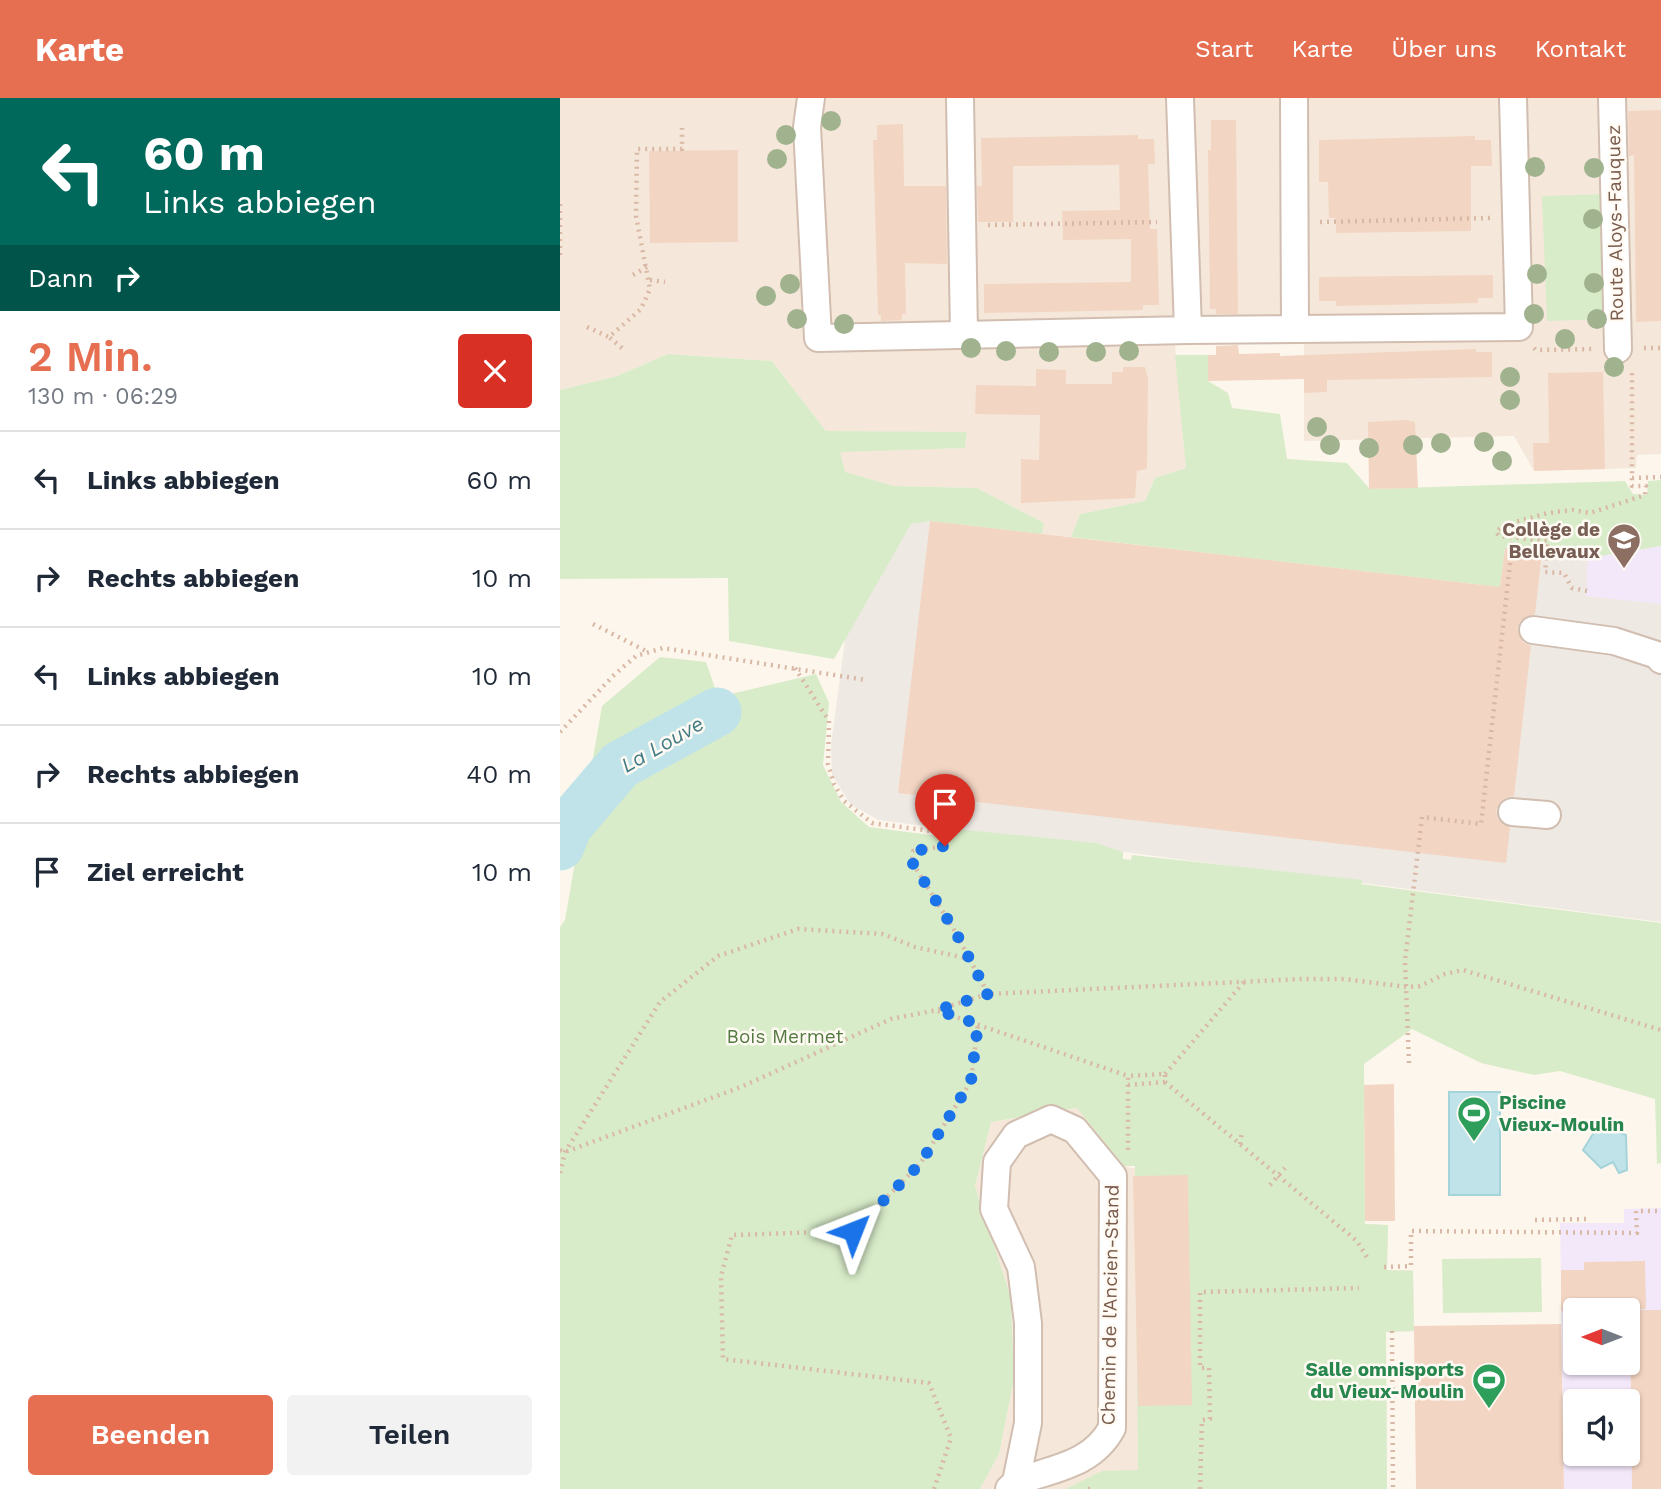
<!DOCTYPE html>
<html lang="de">
<head>
<meta charset="utf-8">
<style>
	body { margin:0; font-family:"Work Sans",sans-serif; background:#f2f2f3; color:#1f2937; height:100vh; display:flex; flex-direction:column; font-size:26px; white-space:nowrap }
	* { box-sizing:border-box; margin:0 }
	p { font-size:23px; color:#747a83 }
	.icon { flex:none; width:38px; height:38px; fill:none; stroke:currentColor; stroke-width:2; stroke-linecap:round; stroke-linejoin:round }
	.map { position:relative; flex:1; overflow:hidden }
	.sheet { display:flex; flex-direction:column; background:#fff; width:560px }
	.sheet>* { flex:none }
	.hud { background:#00695c; color:#fff; overflow:hidden }
	.needle { width:46px; rotate:270deg }
	.fabs { position:absolute; left:1003px; top:1200px; display:grid; gap:14px }
	.fabs a { display:grid; place-items:center; width:77px; height:77px; border-radius:7px; background:#fff; box-shadow:0 2px 5px #0004; font-size:35px }
	.pin { position:absolute; display:grid; place-items:center; width:60px; height:60px; color:#fff; margin:-72px -30px; border-radius:50% 50% 50% 0; rotate:-45deg; box-shadow:0 0 7px #0007 }
	.pin .icon { rotate:45deg }
	.me { position:absolute; width:77px; margin:-38px; rotate:45deg; stroke-linejoin:round; filter:drop-shadow(0 0 5px #0008) }
	.turn { display:flex; align-items:center; gap:24px; height:147px; padding:0 28px; font-size:32px }
	.turn .icon { width:91px; height:91px; stroke-width:2.5 }
	.turn b { display:block; font-size:49px; line-height:60px }
	.then { display:flex; align-items:center; height:66px; padding:0 28px; background:#0003; gap:14px; font-size:26px }
	.round { display:grid; place-items:center; flex:none; width:74px; height:74px; border-radius:7px; background:#f2f2f3 }
	.summary { display:flex; align-items:center; justify-content:space-between; height:119px; padding:0 28px }
	h1 { font-size:42px; font-weight:600; line-height:52px; color:#e76f51 }
	.primary-button { display:flex; gap:14px; margin-top:auto; padding:14px 28px }
	.primary-button a { flex:1; height:80px; border-radius:7px; background:#e76f51; color:#fff; font-size:28px; font-weight:600; line-height:80px; text-align:center }
	.primary-button a+a { background:#f2f2f3; color:#1f2937 }
	ul { padding:0; list-style:none }
	li { display:flex; align-items:center; gap:21px; height:98px; padding:0 28px; border-top:2px solid #e0e1e3 }
	li div { flex:1 }
	li b { display:block; font-size:26px }
	li em { font-style:normal }
	header { display:flex; align-items:center; gap:42px; box-sizing:border-box; height:98px; padding:0 35px; background:#e76f51; color:#fff }
	header strong { font-size:33px }
	nav { display:flex; gap:38px; margin-inline-start:auto; font-size:24px }
	main { display:flex; flex:1; min-height:0 }
	.map>svg:first-child { display:block }
	.residential { fill:#f5e8da }
	.industrial { fill:#efe9e4 }
	.education { fill:#f3e8fa; fill-rule:evenodd }
	.green { fill:#d8ecc9 }
	.water { fill:#bfe3e8; stroke:#a5d3da; stroke-width:2 }
	.lines { fill:none; stroke-linecap:round; stroke-linejoin:round }
	.river { stroke:#bfe3e8; stroke-width:49 }
	.building { fill:#f3d5c3 }
	.minor-casing { stroke:#d1beb0; stroke-width:30 }
	.path { stroke:#d9b8a5; stroke-width:4.5; stroke-dasharray:2 5; stroke-linecap:butt }
	.minor { stroke:#fff; stroke-width:26 }
	.tree { fill:#a0b28e }
	.route { stroke:#1a73e8; stroke-width:12; stroke-dasharray:0 21.6 }
	.labels { text-anchor:middle; dominant-baseline:central; stroke-width:5; stroke-linejoin:round; paint-order:stroke }
	.street-label { font-size:19px; fill:#7a5c4d; stroke:#fffaf3 }
	.education-label { font-size:19px; font-weight:bold; fill:#785e54; stroke:#fffaf3; text-anchor:end }
	.park-label { font-size:19px; fill:#537a41; stroke:#fffaf3 }
	.leisure-label { font-size:19px; font-weight:bold; fill:#27864d; stroke:#fffaf3; text-anchor:start }
	.water-label { font-size:21px; font-style:italic; fill:#437c86; stroke:#fffaf3 }
</style>
</head>
<body>
<header>
<strong>Karte</strong>
<nav><a>Start</a><a>Karte</a><a>Über uns</a><a>Kontakt</a></nav>
</header>
<main>
<section class="sheet">
<div class="hud">
<div class="turn"><svg class="icon" aria-label="left" viewBox="0 0 24 24"><path d="M17 20v-9H6M10 6l-5 5 5 5"/></svg><div><b>60 m</b>Links abbiegen</div></div>
<div class="then">Dann<svg class="icon" aria-label="right" viewBox="0 0 24 24"><path d="M7 20v-9h11M14 6l5 5-5 5"/></svg></div>
</div>
<div class="summary"><div><h1>2 Min.</h1><p>130 m · 06:29</p></div><a class="round" style="background:#d93025;color:#fff"><svg class="icon" aria-label="close" viewBox="0 0 24 24"><path d="M6 6l12 12M18 6L6 18"/></svg></a></div>
<ul>
<li><svg class="icon" aria-label="left" viewBox="0 0 24 24"><path d="M17 20v-9H6M10 6l-5 5 5 5"/></svg><div><b>Links abbiegen</b></div><em>60 m</em></li>
<li><svg class="icon" aria-label="right" viewBox="0 0 24 24"><path d="M7 20v-9h11M14 6l5 5-5 5"/></svg><div><b>Rechts abbiegen</b></div><em>10 m</em></li>
<li><svg class="icon" aria-label="left" viewBox="0 0 24 24"><path d="M17 20v-9H6M10 6l-5 5 5 5"/></svg><div><b>Links abbiegen</b></div><em>10 m</em></li>
<li><svg class="icon" aria-label="right" viewBox="0 0 24 24"><path d="M7 20v-9h11M14 6l5 5-5 5"/></svg><div><b>Rechts abbiegen</b></div><em>40 m</em></li>
<li><svg class="icon" aria-label="arrive" viewBox="0 0 24 24"><path d="M6 21V4h12l-3 4 3 4H6"/></svg><div><b>Ziel erreicht</b></div><em>10 m</em></li>
</ul>
<div class="primary-button"><a>Beenden</a><a>Teilen</a></div>
</section>
<div class="map">
<svg width="1101" height="1391" viewBox="0 0 1101 1391">
	<rect width="100%" height="100%" fill="#fdf6ec"/>
	<path class="residential" d="M0 0H1101V356L1077 357 1076 370 974 373 954 338 744 343V239L723 220 613 223 626 370 595 380 585 403 520 416 511 439 482 436 484 425 417 390 334 388 284 374 279 353 405 350 407 335 266 333 212 263 108 256 57 278 0 292Z
		M518 1010 564 1068 805 1126 828 1127 827 1172H853L854 1233 826 1234 827 1391H420L439 1356 454 1281 451 1200 415 1088 431 1024Z"/>
	<path class="industrial" d="M370 423 940 489 945 450 1101 468V824L319 722 291 707 272 677 271 647 286 535 351 426Z"/>
	<path class="education" d="M1101 448V506L1026 498 1028 460Z
		M1101 1110V1391H1004L1000 1125H1064V1111ZM1015 1213H1068V1265H1015ZM1015 1304H1068V1356H1015Z"/>
	<path class="green" d="M1048 96 1052 221 987 223 982 98Z
		M108 256 212 263 266 333 407 334 405 350 280 354 285 374 334 388 417 390 484 425 482 436 370 423 351 426 274 561 169 543 168 480 0 481V292L57 278Z
		M615 257H648V283L668 295 672 310 720 316 727 361 787 365 810 391 1065 383 1073 396 1087 397 1088 383 1101 382V448L1028 460 945 450 940 489 511 439 520 416 585 403 595 380 626 370Z
		M100 559 146 564 158 599 256 576 269 605 263 667 281 704 309 729 386 739H392L395 731 536 745 563 754V761L571 762 572 757 803 782 801 786 1101 825V1065L1097 1066 1095 1001 1000 973 974 977 921 965 852 931 804 966 805 1126 828 1127 827 1172 853 1173 854 1233 826 1234 827 1391H505L542 1373 578 1372 575 1068H564L517 1010 431 1024 415 1088 451 1200 454 1281 439 1356 420 1391H0V829L5 822 42 608Z
		M981 1160 982 1214 883 1215 882 1161Z"/>
	<path class="water" d="M889 994H940V1097H889Z
		M1038 1028 1066 1037 1067 1072 1059 1075 1053 1064 1041 1070 1023 1052Z"/>
	<g class="lines">
		<path class="river" d="M0 748 8 728 60 667 157 614"/>
	</g>
	<path class="building" d="M1101 12V223L1076 224 1074 57 1069 58 1068 13Z
		M651 22H676L678 216H656V211H650L648 52H651Z
		M343 26 344 88H386L387 166 345 165 346 216H342V222L321 223V217H318L313 42H317V27Z
		M578 37V41H594L595 66H588L590 131H597L599 207H583V212L424 215V186L571 184V141L503 142 502 113 560 112 559 67 453 68V124H418L417 88H422L421 40Z
		M915 38V42H931L932 68H911V133L776 135V120H769L768 84H759V42Z
		M178 52V144L90 145 89 53Z
		M933 177V200H918V205L776 208V203H759V179Z
		M678 247 679 256 720 255V258L916 251V254H932V279L767 282V294L744 295V281L648 283V257H656V248Z
		M563 269H585L588 280 587 371 577 373 575 400 461 405V361L479 362 480 317 415 316 416 287 476 288V271L506 272V286H552V274H563Z
		M1043 274 1045 371 974 373 973 345H989L988 275Z
		M846 322 855 324 858 390 809 391 808 324Z
		M370 423 940 489 945 450 982 454 975 516 961 522 957 531 963 544 971 548 954 698 945 700 936 712 938 721 950 730 946 765 338 695Z
		M834 986 835 1123H805L804 987Z
		M628 1077 632 1307 578 1308 573 1078Z
		M1085 1163 1086 1211 1001 1213V1172H1024V1164Z
		M1070 1212H1101V1391H1072Z
		M1001 1226 1004 1391H856L854 1228Z"/>
	<g class="lines">
		<g class="minor-casing">
			<path id="minor" d="M251 0 247 29 258 240 628 232 959 229 953 0
				M400 0 404 236
				M620 0 628 232
				M734 0 735 230
				M1052 0 1058 251
				M973 532 1054 543 1097 557 1101 562
				M952 714 987 717
				M449 1391 456 1384C494 1370 532 1367 552 1330L553 1078 515 1032 491 1021 456 1037 437 1064 434 1111 461 1169 468 1225V1325L456 1384"/>
		</g>
		<path class="path" d="M0 106V162
			M760 124 930 120
			M428 127 597 124
			M73 177 87 169
			M90 182 105 184
			M27 229 49 239
			M62 250 49 239 81 211 90 191 76 118 77 51H122V30
			M974 250 976 252 1034 251
			M1084 250H1101
			M1072 380 1101 379
			M1027 493 1012 490 1004 475 985 474 988 443 939 438 936 434 944 427 988 415 1013 412 1030 415 1085 397 1086 388H1072V272
			M33 526 88 554
			M235 570 269 623 268 666 274 686 284 703 312 725 386 735 385 748 353 753 352 764 396 835 428 896
			M0 634 54 577 76 558 103 550 306 582
			M378 913 568 978
			M849 965 845 863 862 719 921 726 953 439
			M605 976 684 884
			M605 984 797 1143 808 1161
			M568 987 605 984V976L568 978V1056
			M680 1046 682 1034
			M0 1052 5 1054 181 989 331 921 377 912 428 896 742 881H784L848 889 860 888 885 876 903 872 1101 932
			M0 1075 5 1054 100 904 158 858 238 831 323 836 355 849 410 861
			M710 1087 725 1070
			M975 1122 1028 1121
			M824 1169 851 1168V1133L1077 1135 1076 1113H1101
			M832 1233 833 1391
			M374 1391 391 1340 369 1285 163 1261 161 1178 172 1137 293 1133 360 1066 411 983 418 926
			M528 1391H530
			M640 1391 642 1322 650 1321 649 1270H640V1194L799 1190"/>
		<use href="#minor" class="minor"/>
	</g>
	<g class="tree">
		<circle cx="271" cy="23" r="10"/>
		<circle cx="226" cy="37" r="10"/>
		<circle cx="217" cy="61" r="10"/>
		<circle cx="975" cy="69" r="10"/>
		<circle cx="1034" cy="70" r="10"/>
		<circle cx="1033" cy="121" r="10"/>
		<circle cx="977" cy="176" r="10"/>
		<circle cx="1034" cy="185" r="10"/>
		<circle cx="230" cy="186" r="10"/>
		<circle cx="206" cy="198" r="10"/>
		<circle cx="974" cy="216" r="10"/>
		<circle cx="237" cy="221" r="10"/>
		<circle cx="1037" cy="221" r="10"/>
		<circle cx="284" cy="226" r="10"/>
		<circle cx="1005" cy="241" r="10"/>
		<circle cx="411" cy="250" r="10"/>
		<circle cx="446" cy="253" r="10"/>
		<circle cx="569" cy="253" r="10"/>
		<circle cx="489" cy="254" r="10"/>
		<circle cx="536" cy="254" r="10"/>
		<circle cx="1054" cy="269" r="10"/>
		<circle cx="950" cy="279" r="10"/>
		<circle cx="950" cy="302" r="10"/>
		<circle cx="757" cy="329" r="10"/>
		<circle cx="924" cy="344" r="10"/>
		<circle cx="881" cy="345" r="10"/>
		<circle cx="770" cy="347" r="10"/>
		<circle cx="853" cy="347" r="10"/>
		<circle cx="809" cy="350" r="10"/>
		<circle cx="942" cy="363" r="10"/>
	</g>
	<g class="lines">
		<path class="route" d="M293 1133 360 1066 411 983 418 926 377 912 428 896 396 835 352 764 353 753 385 748"/>
	</g>
	<defs>
		<g id="school-pin" transform="scale(1.75)"><path d="M0 17L-7.5 6A9.5 9.5 0 1 1 7.5 6Z" fill="#8d6e63" stroke="#fffaf3"/><path d="M0-5L7-2L0 1L-7-2ZM-4 1L0 2.5L4 1V4Q0 6-4 4Z" fill="#fff"/></g>
		<g id="stadium-pin" transform="scale(1.75)"><path d="M0 17L-7.5 6A9.5 9.5 0 1 1 7.5 6Z" fill="#2e9e5b" stroke="#fffaf3"/><path d="M0-5a6.5 5 0 1 0 0 10a6.5 5 0 1 0 0-10ZM-3.5-1.8h7v3.6h-7Z" fill="#fff"/></g>
	</defs>
	<g fill-rule="evenodd">
		<use href="#school-pin" x="1064" y="442"/>
		<use href="#stadium-pin" x="914" y="1015"/>
		<use href="#stadium-pin" x="929" y="1282"/>
	</g>
	<g class="labels">
		<g class="street-label">
			<text transform="translate(1055 125) rotate(-91)">Route Aloys-Fauquez</text>
			<text transform="translate(550 1207) rotate(-89)">Chemin de l'Ancien-Stand</text>
		</g>
		<g class="education-label">
			<text x="1040" y="431">Collège de<tspan x="1040" dy="22">Bellevaux</tspan></text>
		</g>
		<g class="park-label">
			<text x="225" y="938">Bois Mermet</text>
		</g>
		<g class="leisure-label">
			<text x="939" y="1004">Piscine<tspan x="939" dy="22">Vieux-Moulin</tspan></text>
			<text x="904" y="1271" text-anchor="end">Salle omnisports<tspan x="904" dy="22">du Vieux-Moulin</tspan></text>
		</g>
		<g class="water-label">
			<text transform="translate(102 646) rotate(-30)">La Louve</text>
		</g>
	</g>
</svg>
<div class="fabs">
<a><svg class="needle" viewBox="-14 -14 28 28"><path d="M0-13l5 13h-10z" fill="#e53935"/><path d="M0 13l5-13h-10z" fill="#747a83"/></svg></a>
<a><svg class="icon" aria-label="sound" viewBox="0 0 24 24"><path d="M4 9h4l5-4v14l-5-4H4zM17 9q2 3 0 6"/></svg></a>
</div>
<div class="pin" style="left:385px;top:748px;background:#d93025"><svg class="icon" aria-label="arrive" viewBox="0 0 24 24"><path d="M6 21V4h12l-3 4 3 4H6"/></svg></div>
<svg class="me" style="left:293px;top:1133px" viewBox="-20 -20 40 40"><path d="M0-17L14 15 0 8-14 15z" fill="#1a73e8" stroke="#fff" stroke-width="4"/></svg>
</div>
</main>
</body>
</html>
